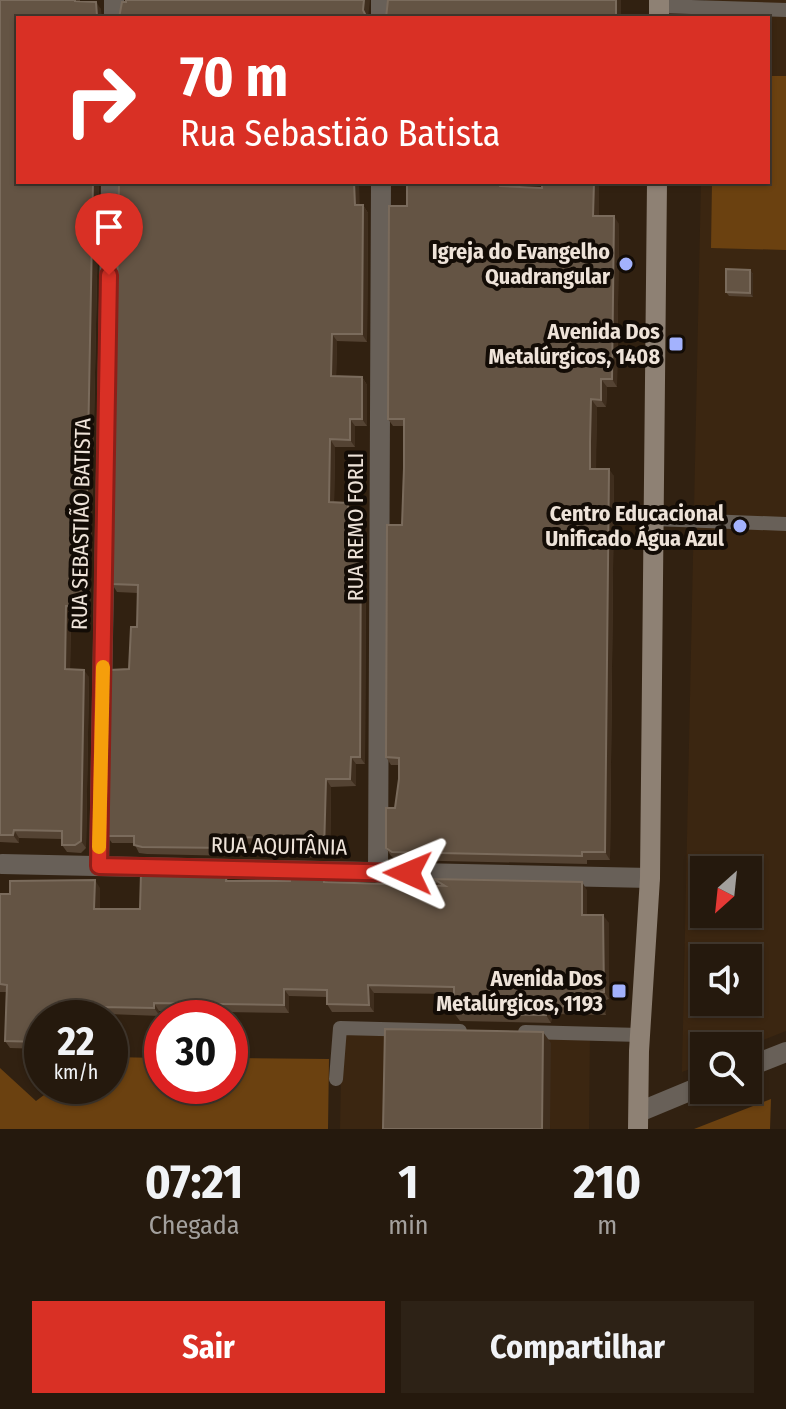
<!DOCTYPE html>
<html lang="pt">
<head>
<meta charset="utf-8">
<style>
	body { margin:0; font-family:"Fira Sans Condensed",sans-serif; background:#2d2216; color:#f1f3f6; height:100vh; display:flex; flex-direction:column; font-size:30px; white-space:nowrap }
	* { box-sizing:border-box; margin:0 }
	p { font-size:26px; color:#a3a09d }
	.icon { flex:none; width:44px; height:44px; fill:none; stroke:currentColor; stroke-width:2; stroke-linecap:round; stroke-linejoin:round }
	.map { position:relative; height:1129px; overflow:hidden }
	.panel { display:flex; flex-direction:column; background:#25190d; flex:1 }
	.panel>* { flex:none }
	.top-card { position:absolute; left:16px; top:16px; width:754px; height:168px; border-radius:0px; box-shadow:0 2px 6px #0004,0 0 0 2px #42382e; background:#d93025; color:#fff; overflow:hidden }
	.needle { width:52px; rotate:207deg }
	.controls { position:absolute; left:690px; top:856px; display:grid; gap:16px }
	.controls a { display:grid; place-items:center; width:72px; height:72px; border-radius:0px; background:#25190d; box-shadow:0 2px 6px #0004,0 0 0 2px #42382e; font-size:40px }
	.speed { position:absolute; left:24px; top:1000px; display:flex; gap:16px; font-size:40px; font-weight:700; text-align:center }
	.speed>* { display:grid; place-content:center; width:104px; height:104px; border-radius:50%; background:#25190d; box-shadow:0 2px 6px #0004,0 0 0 2px #42382e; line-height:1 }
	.speed small { font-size:20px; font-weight:400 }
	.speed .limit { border:12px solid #d22; background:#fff; color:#111 }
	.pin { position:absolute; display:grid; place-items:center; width:68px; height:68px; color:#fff; margin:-82px -34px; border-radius:50% 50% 50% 0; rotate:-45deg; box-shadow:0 0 8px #0007 }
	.pin .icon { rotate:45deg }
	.me { position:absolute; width:88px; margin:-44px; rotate:271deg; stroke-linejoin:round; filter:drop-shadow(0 0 6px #0008) }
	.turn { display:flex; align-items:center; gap:28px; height:168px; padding:0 32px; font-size:36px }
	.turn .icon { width:104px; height:104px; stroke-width:2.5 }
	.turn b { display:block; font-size:56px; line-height:68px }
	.eta { display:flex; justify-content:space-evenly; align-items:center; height:136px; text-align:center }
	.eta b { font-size:48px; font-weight:700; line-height:56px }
	.cta { display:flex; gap:16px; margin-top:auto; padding:16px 32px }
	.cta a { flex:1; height:92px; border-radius:0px; background:#d93025; color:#fff; font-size:32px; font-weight:700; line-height:92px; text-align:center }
	.cta a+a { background:#2d2216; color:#f1f3f6 }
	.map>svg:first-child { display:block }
	.built { fill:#3b2611; fill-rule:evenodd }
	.green { fill:#6b4110 }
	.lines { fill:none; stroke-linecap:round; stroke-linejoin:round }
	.service { stroke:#686058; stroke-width:14 }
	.minor { stroke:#686058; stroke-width:20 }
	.secondary { stroke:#8e8174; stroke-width:20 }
	.wall { fill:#544333 }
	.shaded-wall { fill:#3f2e1e }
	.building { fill:#645444; stroke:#7a6b5c; stroke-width:2 }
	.route-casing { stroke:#8d1f18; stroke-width:20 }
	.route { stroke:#d93025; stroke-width:14 }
	.slow { stroke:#f59e0b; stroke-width:14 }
	.poi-dot { fill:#a3b2fd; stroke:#130c06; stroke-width:3 }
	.labels { text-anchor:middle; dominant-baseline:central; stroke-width:8; stroke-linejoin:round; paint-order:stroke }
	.poi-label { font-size:22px; font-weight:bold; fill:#eee3d9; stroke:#130c06; text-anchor:end }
	.street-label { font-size:22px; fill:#eee3d9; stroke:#130c06 }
</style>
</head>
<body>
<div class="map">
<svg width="786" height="1129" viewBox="0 0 786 1129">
	<rect width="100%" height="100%" fill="#312111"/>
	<path class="built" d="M705 0H786V1031L748 1046H704V1064L682 1072 701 182H768V18H705ZM704 870H748V914H704ZM704 958H748V1002H704Z
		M342 1030 590 1035 589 1129H340Z"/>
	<path class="green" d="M768 76H786V250L711 248 712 182H768Z
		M110 1057 162 1058V1086H230V1058L329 1059 328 1129H0V1068L36 1101 56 1086H110Z
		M771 1099 770 1129H693H694Z"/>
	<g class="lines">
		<path class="service" d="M659 6 786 10
			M654 519 786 524
			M525 1032 640 1035
			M336 1079 340 1028 460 1031"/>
		<path class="minor" d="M114 18V0
			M381 18V0
			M2 864 650 878
			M99 866 111 182
			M378 873 381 182
			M748 1067 786 1052
			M639 1112 704 1085"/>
		<path class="secondary" d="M659 18V0
			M638 1129 639 1051 650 878 657 182"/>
	</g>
	<path class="wall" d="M0 0H80V2L101 9 18 182H99L90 613H71L70 670 89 677 86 848 81 853 67 852 62 845V839L19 838V843L0 842Z
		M505 182V187L542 188 599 216 619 224 617 387H607L606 407H597L596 450V469L614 476 610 860H587V864L397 860 391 856 386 848 395 808 399 779V765H391L386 757 402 525 404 426H393L388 419 407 206Z
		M360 205H363L368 213 367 342 337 341 336 377H362L367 385V426H355V447H335L334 502 354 510 353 525H361L366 533 365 764H356V786L331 787 330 858 295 857 290 850V846L236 844 235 856 147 854 139 853 134 843H112L107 836 129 669 137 627 138 593 117 592 112 584Z
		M750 270 753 274V297L729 296 726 292Z
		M324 877 328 882 439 886 434 879 587 890V915L609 923V999L606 1000V1015L552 1014 551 1023 460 1021 454 1013V994L374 993V1012H332L327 1004V997L289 996V1013L159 1011 160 1016 108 1014 42 1018V1049L10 1048 5 1041 6 992H0V894L100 888V909H140L231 881H290Z"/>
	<path class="shaded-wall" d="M364 0H370L368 18 363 10Z
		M616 0H621V18H616Z
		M96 2 101 9 102 18H98L97 16Z
		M93 182H99L90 613 85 606Z
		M354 182H359L360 213 355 205Z
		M594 182H599V224L593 216Z
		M363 205 368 213 367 342 362 334Z
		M614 216 619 224 617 387 612 379Z
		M750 270 753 274V297L750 293Z
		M332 334 337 341 336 384 331 376Z
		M362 377 367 385V426L362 419Z
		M601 379 607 387 606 407 601 400Z
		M591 399 597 407 596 476 590 469Z
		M350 419 355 426V447L350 440Z
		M330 439 335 447 334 510 329 502Z
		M609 469 614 476 610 860 605 852Z
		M348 503 354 510 353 533 348 525Z
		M361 525 366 533 365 764 360 757Z
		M66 606 71 613 70 677 65 669Z
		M84 670 89 677 86 848 81 841Z
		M351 757 356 764V786L350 779Z
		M326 779 331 787 330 858 324 851Z
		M14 830 19 838V843L13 835Z
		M231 837 236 844 235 856 230 848Z
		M95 880 100 888V917L94 909Z
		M582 882 587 890V923L582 915Z
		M603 915 609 923V999L604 992Z
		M368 985 374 993V1012L369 1005Z
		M284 989 289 996V1013L284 1005Z
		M601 992 606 1000V1015L601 1007Z
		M154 1003 159 1011 160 1016 154 1008Z
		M546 1006 552 1014 551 1023 546 1015Z
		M102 1007 108 1014V1018H102Z
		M543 1032 551 1043 550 1129H542Z"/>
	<path class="building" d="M0 0H75V1L96 2 97 16 100 18H18V182H93L85 606H66L65 669 84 670 81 841 75 845H62V831L14 830 13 835H0Z
		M126 0H364L363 10 367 18H119L122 2H126Z
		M388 0H616V18H386Z
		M119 182H354L355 205H363L362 334H332L331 376 362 377V419H350V440L330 439 329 502 348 503V525H361L360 757H351L350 779H326L324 851 290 850V838L231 837 230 848 142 847 134 845V836H107L110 670 129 669 131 627H137L138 585 112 584Z
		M407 182H500V186L542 188V182H594L593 216H614L612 379H601V400L591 399 590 442V469H609L605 852H582V856L392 852 386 848V808H395L399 779V758L386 757 387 525H402L404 468V419H388L389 206H407Z
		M726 269 750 270V293L726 292Z
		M141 873 227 874 226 881H290V876L324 877V882L445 886 434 879 582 882V915H603L604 992H601V1007L546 1006V1015L454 1013V987L368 985 369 1005 327 1004V990L284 989V1005L154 1003V1008L102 1007V1018H42V1042L5 1041 7 985 0 984V894H10V881L95 880 94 909H140Z
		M385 1029 543 1032 542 1129H383Z"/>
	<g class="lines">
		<g class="route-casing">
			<path id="route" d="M109 275 99 866 408 873"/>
		</g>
		<use href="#route" class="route"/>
		<path class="slow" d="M99 847 103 667"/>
	</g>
	<g class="poi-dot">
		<circle cx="626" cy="264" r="8"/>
		<rect x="668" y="336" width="16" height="16" rx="4"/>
		<circle cx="740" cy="526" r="8"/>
		<rect x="611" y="983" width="16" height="16" rx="4"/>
	</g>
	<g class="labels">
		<g class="poi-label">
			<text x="610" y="251">Igreja do Evangelho<tspan x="610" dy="25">Quadrangular</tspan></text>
			<text x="660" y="331">Avenida Dos<tspan x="660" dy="25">Metalúrgicos, 1408</tspan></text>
			<text x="724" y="513">Centro Educacional<tspan x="724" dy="25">Unificado Água Azul</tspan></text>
			<text x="603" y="978">Avenida Dos<tspan x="603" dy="25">Metalúrgicos, 1193</tspan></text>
		</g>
		<g class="street-label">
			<text transform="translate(81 524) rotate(-89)">RUA SEBASTIÃO BATISTA</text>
			<text transform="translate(355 527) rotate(-90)">RUA REMO FORLI</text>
			<text transform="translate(279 846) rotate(1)">RUA AQUITÂNIA</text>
		</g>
	</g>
</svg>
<div class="controls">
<a><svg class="needle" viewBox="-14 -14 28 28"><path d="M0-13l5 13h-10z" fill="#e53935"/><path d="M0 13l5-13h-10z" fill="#a3a09d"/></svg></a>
<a><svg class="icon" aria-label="sound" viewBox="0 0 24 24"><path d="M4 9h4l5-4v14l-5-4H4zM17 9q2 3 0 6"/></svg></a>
<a><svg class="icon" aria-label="search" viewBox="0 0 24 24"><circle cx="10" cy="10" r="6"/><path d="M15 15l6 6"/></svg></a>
</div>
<div class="speed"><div>22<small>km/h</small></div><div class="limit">30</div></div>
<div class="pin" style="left:109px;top:275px;background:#d93025"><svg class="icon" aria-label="arrive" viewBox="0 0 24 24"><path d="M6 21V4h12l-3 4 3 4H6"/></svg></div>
<svg class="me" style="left:408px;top:873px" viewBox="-20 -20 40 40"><path d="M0-17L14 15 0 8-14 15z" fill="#d93025" stroke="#fff" stroke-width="4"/></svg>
<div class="top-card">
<div class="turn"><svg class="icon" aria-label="right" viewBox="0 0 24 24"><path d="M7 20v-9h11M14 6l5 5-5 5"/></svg><div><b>70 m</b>Rua Sebastião Batista</div></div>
</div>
</div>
<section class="panel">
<div class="eta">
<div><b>07:21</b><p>Chegada</p></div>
<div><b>1</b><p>min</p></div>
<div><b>210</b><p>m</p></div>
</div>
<div class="cta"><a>Sair</a><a>Compartilhar</a></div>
</section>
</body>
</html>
